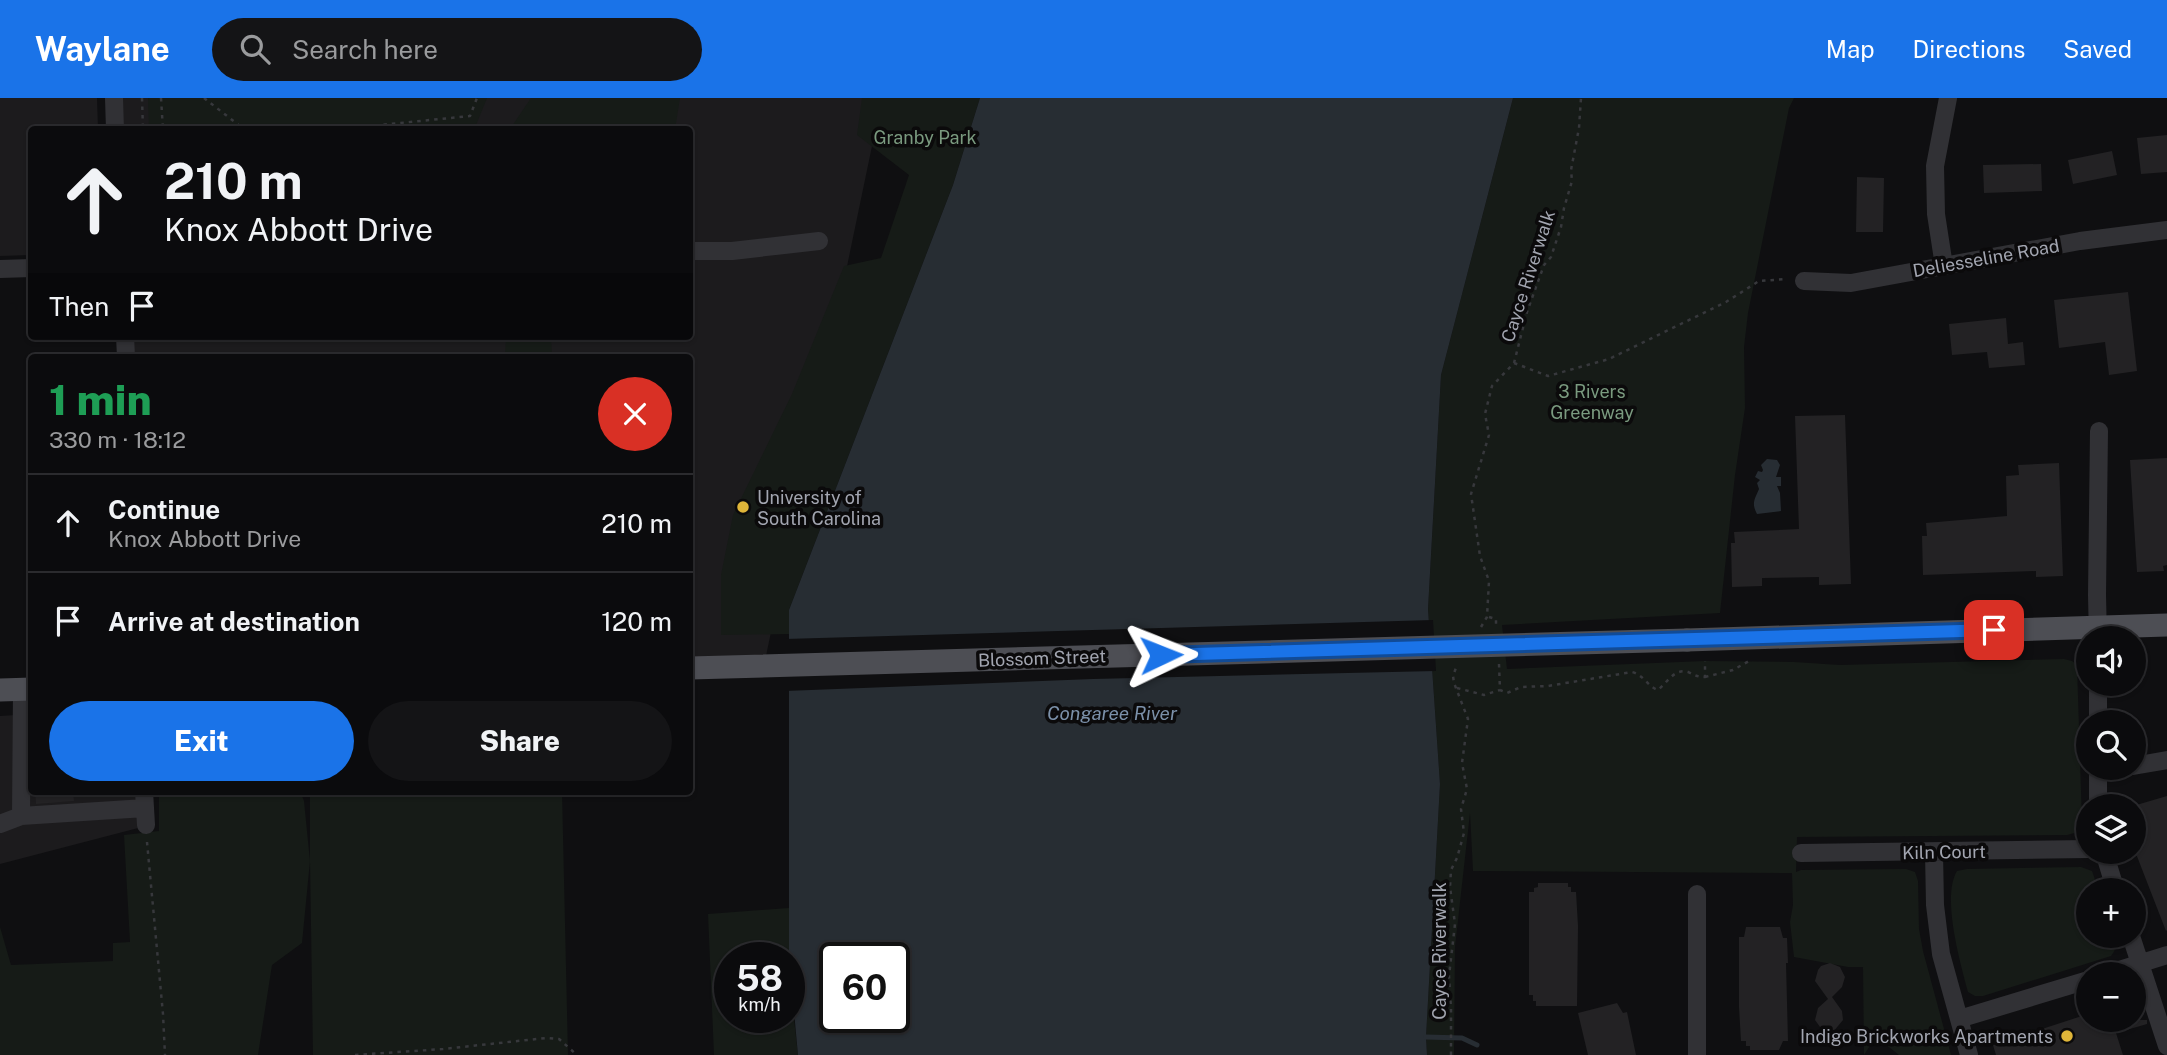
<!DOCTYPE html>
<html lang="en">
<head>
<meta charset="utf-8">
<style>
	body { margin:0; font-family:"Public Sans",sans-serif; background:#141416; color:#f1f3f6; height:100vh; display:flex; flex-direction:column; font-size:26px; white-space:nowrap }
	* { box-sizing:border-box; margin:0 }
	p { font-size:23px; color:#9a9b9d }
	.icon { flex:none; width:38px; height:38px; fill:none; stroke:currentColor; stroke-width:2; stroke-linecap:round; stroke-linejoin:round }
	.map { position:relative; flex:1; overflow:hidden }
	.sheet { position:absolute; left:28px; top:256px; width:665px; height:441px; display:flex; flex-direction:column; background:#0b0b0d; border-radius:7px; box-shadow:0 2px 5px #0004,0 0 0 2px #2b2b2e }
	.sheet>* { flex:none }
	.banner { position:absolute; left:28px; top:28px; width:665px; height:214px; border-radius:7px; box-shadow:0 2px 5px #0004,0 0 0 2px #2b2b2e; background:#0b0b0d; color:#f1f3f6; overflow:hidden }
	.controls { position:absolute; left:2076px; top:528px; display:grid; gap:14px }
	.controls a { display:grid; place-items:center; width:70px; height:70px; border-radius:50%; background:#0b0b0d; box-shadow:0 2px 5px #0004,0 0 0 2px #2b2b2e; font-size:35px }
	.speed { position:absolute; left:714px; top:844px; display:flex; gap:14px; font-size:35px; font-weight:700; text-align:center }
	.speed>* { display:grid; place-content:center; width:91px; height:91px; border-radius:50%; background:#0b0b0d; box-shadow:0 2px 5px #0004,0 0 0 2px #2b2b2e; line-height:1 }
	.speed small { font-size:18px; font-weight:400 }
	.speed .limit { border:4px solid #111; border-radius:10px; background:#fff; color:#111 }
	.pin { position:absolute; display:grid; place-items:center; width:60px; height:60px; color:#fff; margin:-30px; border-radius:14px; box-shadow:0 4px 10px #0006 }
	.me { position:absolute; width:77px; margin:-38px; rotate:88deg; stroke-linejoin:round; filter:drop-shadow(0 0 5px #0008) }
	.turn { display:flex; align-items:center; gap:24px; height:147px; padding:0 21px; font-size:32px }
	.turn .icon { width:91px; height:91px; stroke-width:2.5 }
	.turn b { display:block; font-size:49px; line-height:60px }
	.then { display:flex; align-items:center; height:66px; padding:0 21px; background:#0003; gap:14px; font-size:26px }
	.round { display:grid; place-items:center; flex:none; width:74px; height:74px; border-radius:37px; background:#141416 }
	.summary { display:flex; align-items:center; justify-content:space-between; height:119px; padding:0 21px }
	h1 { font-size:42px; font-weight:800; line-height:52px; color:#1e9e55 }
	.action { display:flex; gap:14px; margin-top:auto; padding:14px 21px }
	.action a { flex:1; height:80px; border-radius:42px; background:#1a73e8; color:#fff; font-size:28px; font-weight:800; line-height:80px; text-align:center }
	.action a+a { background:#141416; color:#f1f3f6 }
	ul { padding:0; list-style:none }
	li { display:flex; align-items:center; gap:21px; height:98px; padding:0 21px; border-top:2px solid #2b2b2e }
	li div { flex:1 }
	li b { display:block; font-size:26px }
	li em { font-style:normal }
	header { display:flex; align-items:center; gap:42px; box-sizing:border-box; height:98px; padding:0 35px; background:#1a73e8; color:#fff }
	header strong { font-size:33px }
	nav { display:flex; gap:38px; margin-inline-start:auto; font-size:24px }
	.search { width:490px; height:63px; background:#141416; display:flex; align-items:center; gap:18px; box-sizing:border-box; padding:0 24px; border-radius:38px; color:#9a9b9d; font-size:26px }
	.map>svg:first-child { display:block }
	.built { fill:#1c1b1d }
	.green { fill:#161b17 }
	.water { fill:#272d33; fill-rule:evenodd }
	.pier { fill:#0f0f11 }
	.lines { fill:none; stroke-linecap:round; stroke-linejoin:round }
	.stream { stroke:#272d33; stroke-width:5 }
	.building { fill:#232224 }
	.path { stroke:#37383c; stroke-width:2.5; stroke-dasharray:3.5 5; stroke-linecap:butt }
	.minor { stroke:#313135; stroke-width:18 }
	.major { stroke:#4d4e54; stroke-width:23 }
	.major-bridge { stroke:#4d4e54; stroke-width:23 }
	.route-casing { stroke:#114b97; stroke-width:18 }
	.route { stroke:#1a73e8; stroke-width:12 }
	.poi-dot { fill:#dfb539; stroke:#0b0a0b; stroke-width:2.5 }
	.labels { text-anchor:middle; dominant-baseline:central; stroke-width:7; stroke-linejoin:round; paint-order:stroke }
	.park-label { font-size:18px; fill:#7a9a7f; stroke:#0b0a0b }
	.street-label { font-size:18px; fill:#a2a5b0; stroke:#0b0a0b }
	.poi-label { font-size:18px; fill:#a2a5b0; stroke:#0b0a0b; text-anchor:start }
	.water-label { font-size:19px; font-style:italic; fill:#7b90a9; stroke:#0b0a0b }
</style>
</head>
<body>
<header>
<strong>Waylane</strong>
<div class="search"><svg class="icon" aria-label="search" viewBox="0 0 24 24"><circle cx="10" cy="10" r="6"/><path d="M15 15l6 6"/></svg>Search here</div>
<nav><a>Map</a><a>Directions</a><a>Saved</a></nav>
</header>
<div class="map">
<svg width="2167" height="957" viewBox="0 0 2167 957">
	<rect width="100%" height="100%" fill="#0f0f11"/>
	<path class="built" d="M0 0H97L98 31 32 32 31 157 0 158Z
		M115 0H882L766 558 690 562V259H128L127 238H690V32L116 31Z
		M31 616 32 693H139L142 729 0 766V618Z"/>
	<path class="green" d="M148 0H487L474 32 149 31Z
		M531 0H680L675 31H510Z
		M862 0H980L953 87 789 512V536L721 537V477L733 417 792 296 844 168 881 160 909 77 857 37Z
		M1513 0H1794L1789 10 1748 215 1744 249 1745 310 1735 377 1720 515 1502 527 1507 571 1705 563 1794 564 1840 567 2064 561 2072 563 2077 567 2082 724 2078 734 2067 737 1797 739 1796 774 1801 772 1906 771 1915 774 1918 783 1919 831 1923 853 1951 957H1899L1884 945 1875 943 1871 946 1864 957 1863 869H1848L1794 859 1790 824 1793 807 1792 775 1473 773 1470 715 1455 849 1454 957H1427L1426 939 1440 686 1428 511 1441 277Z
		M506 238H551L552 259H505Z
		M159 693H300L304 703 310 763V693H562L568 957H313L310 763 302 845 272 867 258 957H0V829L11 867 113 863V845L130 844 124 737 159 733Z
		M2081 769 2092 773 2099 793H2088V838H2113C2116 846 2117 851 2111 858L1983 898H1975L1968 894C1961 867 1941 799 1957 773L1967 771Z
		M789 810V859H730V919H789V876L798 957H714L708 816Z"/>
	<path class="water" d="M980 0H1513L1441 277 1428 511 1440 686 1426 939 1427 957H798L789 859V512L953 87ZM835 859H894V919H835Z
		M1767 361 1777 362 1780 367 1776 379H1781V388H1777L1780 395 1781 413 1757 416C1751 405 1755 401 1759 391L1757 385 1760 382 1755 379 1758 373 1762 374 1763 372 1761 367Z"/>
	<path class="pier" d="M1433 522 1436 573 1093 581 785 593V541Z"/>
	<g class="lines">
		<path class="stream" d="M1426 939 1462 940 1477 947"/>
	</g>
	<path class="building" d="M2167 37V74L2141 76 2137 40Z
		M2112 53 2117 77 2073 86 2068 62Z
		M2041 66 2042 93 1984 95 1983 67Z
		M1857 79 1884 80 1883 134H1856Z
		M2128 194 2137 273 2109 277 2105 244 2059 250 2054 202Z
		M2006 220 2008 246 2023 244 2025 267 1989 270 1987 254 1952 257 1949 226Z
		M1845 317 1851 486 1819 487V479L1762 480V488L1732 489 1731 445H1735L1734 434 1799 431 1795 318Z
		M2167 360V467L2163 468 2164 473 2137 474 2130 362Z
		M2059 365 2063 478 2036 479V473L1923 477 1922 438H1927L1926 425 2007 418 2006 378 2019 377 2018 367Z
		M35 693H73L74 703 36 706Z
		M2167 698V832L2166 833 2133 748V708Z
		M1538 785H1568V789H1571V794H1576L1578 828 1577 908H1536V903H1533V897H1529V794H1534V790L1538 789Z
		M1746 829H1780L1783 840H1787L1788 865H1786L1788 943H1783L1779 952H1750V948H1746V943H1741L1739 909V839H1744Z
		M1830 865 1840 869 1845 879 1842 889 1832 899 1842 913 1843 922 1828 940 1815 922 1818 910 1828 901 1815 883 1818 872 1821 868Z
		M1617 905 1623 915 1627 914 1636 957H1588L1578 915Z
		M2088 916V922H2147V926L2116 935 2123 957H1996L1993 947Z"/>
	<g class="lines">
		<path class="path" d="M142 0 143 32
			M161 0 163 32
			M204 0 245 32
			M381 32 380 27 470 18 477 0
			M1514 265 1548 278 1609 261 1726 204 1759 183 1787 181
			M1489 519 1496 521V528
			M1481 529 1487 519 1489 483 1480 458 1471 396 1489 337 1485 316 1492 288 1514 265 1527 214 1544 167 1551 159 1561 129 1564 110 1572 83 1571 72 1579 30 1581 0
			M1499 566 1500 592 1507 595 1521 589 1548 588 1632 574C1644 577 1648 589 1658 592 1667 585 1674 570 1688 574 1695 577 1697 579 1705 579V563
			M1705 579 1733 572 1749 563
			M1457 590 1484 597 1500 592
			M147 744 163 916 165 957
			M355 957 443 951 546 940 559 941 577 957
			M1451 957V911L1449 878 1455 826 1450 789 1451 772 1457 760 1464 735 1461 711 1467 691 1462 665 1468 621 1454 585 1453 578 1457 567"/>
		<path class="minor" d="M114 0 115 32
			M690 153H732L819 143
			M1944 168 1936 116 1935 68 1948 0
			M0 171 32 170
			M1804 183 1851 185 2080 143 2167 132
			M125 238 126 259
			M2098 541 2097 497 2099 333
			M2098 625V586
			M2133 668 2167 662
			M2105 670H2123
			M144 693 146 727
			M2098 709V670
			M21 718 22 591
			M0 726 21 718 145 710
			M1934 754 1935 807 1941 856 1969 957
			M2104 754 2116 793
			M1801 755 2088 751
			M1697 796V957
			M2131 838 2167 948
			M2103 877 2167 857
			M1959 921 2088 882"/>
		<path class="major" d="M1687 542 2167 527
			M0 592 32 591"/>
		<path class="major-bridge" d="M690 570 1687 542"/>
	</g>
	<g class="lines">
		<g class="route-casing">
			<path id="route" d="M1161 557 1994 532"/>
		</g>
		<use href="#route" class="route"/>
	</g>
	<g class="poi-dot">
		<circle cx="743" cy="409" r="7"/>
		<circle cx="2067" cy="938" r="7"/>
	</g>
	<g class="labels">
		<g class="park-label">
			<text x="925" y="39">Granby Park</text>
			<text x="1592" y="293">3 Rivers<tspan x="1592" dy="21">Greenway</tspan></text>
		</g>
		<g class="street-label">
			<text transform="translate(1986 160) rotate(-10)">Deliesseline Road</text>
			<text transform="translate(1528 178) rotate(-72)">Cayce Riverwalk</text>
			<text transform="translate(1042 560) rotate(-2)">Blossom Street</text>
			<text transform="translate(1944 754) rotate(-1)">Kiln Court</text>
			<text transform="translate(1439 853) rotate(-90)">Cayce Riverwalk</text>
		</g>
		<g class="poi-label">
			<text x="757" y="399">University of<tspan x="757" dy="21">South Carolina</tspan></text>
			<text x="2053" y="938" text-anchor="end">Indigo Brickworks Apartments</text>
		</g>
		<g class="water-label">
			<text x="1112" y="615">Congaree River</text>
		</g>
	</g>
</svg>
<div class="controls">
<a><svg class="icon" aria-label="sound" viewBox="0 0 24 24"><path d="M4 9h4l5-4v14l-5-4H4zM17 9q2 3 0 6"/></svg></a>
<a><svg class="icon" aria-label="search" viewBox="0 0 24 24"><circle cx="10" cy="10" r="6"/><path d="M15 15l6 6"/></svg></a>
<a><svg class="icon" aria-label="layers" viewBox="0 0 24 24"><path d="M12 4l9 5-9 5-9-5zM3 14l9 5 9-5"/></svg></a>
<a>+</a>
<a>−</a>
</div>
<div class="speed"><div>58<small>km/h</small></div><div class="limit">60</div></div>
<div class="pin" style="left:1994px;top:532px;background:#d93025"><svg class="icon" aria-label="arrive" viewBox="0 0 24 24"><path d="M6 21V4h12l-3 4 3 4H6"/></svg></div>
<svg class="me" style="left:1161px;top:557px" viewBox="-20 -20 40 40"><path d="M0-17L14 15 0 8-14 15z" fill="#1a73e8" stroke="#fff" stroke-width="4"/></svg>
<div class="banner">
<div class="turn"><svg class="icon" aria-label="ahead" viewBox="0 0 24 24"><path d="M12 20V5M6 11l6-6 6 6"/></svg><div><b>210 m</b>Knox Abbott Drive</div></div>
<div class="then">Then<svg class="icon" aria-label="arrive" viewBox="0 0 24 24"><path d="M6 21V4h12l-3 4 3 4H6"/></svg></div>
</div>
<section class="sheet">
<div class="summary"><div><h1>1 min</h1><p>330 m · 18:12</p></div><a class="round" style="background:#d93025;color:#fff"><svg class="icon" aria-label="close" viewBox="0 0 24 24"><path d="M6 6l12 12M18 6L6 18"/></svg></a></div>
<ul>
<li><svg class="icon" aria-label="ahead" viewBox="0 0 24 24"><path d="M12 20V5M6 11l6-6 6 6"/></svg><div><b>Continue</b><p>Knox Abbott Drive</p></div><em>210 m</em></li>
<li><svg class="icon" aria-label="arrive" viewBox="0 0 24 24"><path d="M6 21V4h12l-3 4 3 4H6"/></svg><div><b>Arrive at destination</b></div><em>120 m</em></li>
</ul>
<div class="action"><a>Exit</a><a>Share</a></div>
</section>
</div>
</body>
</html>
